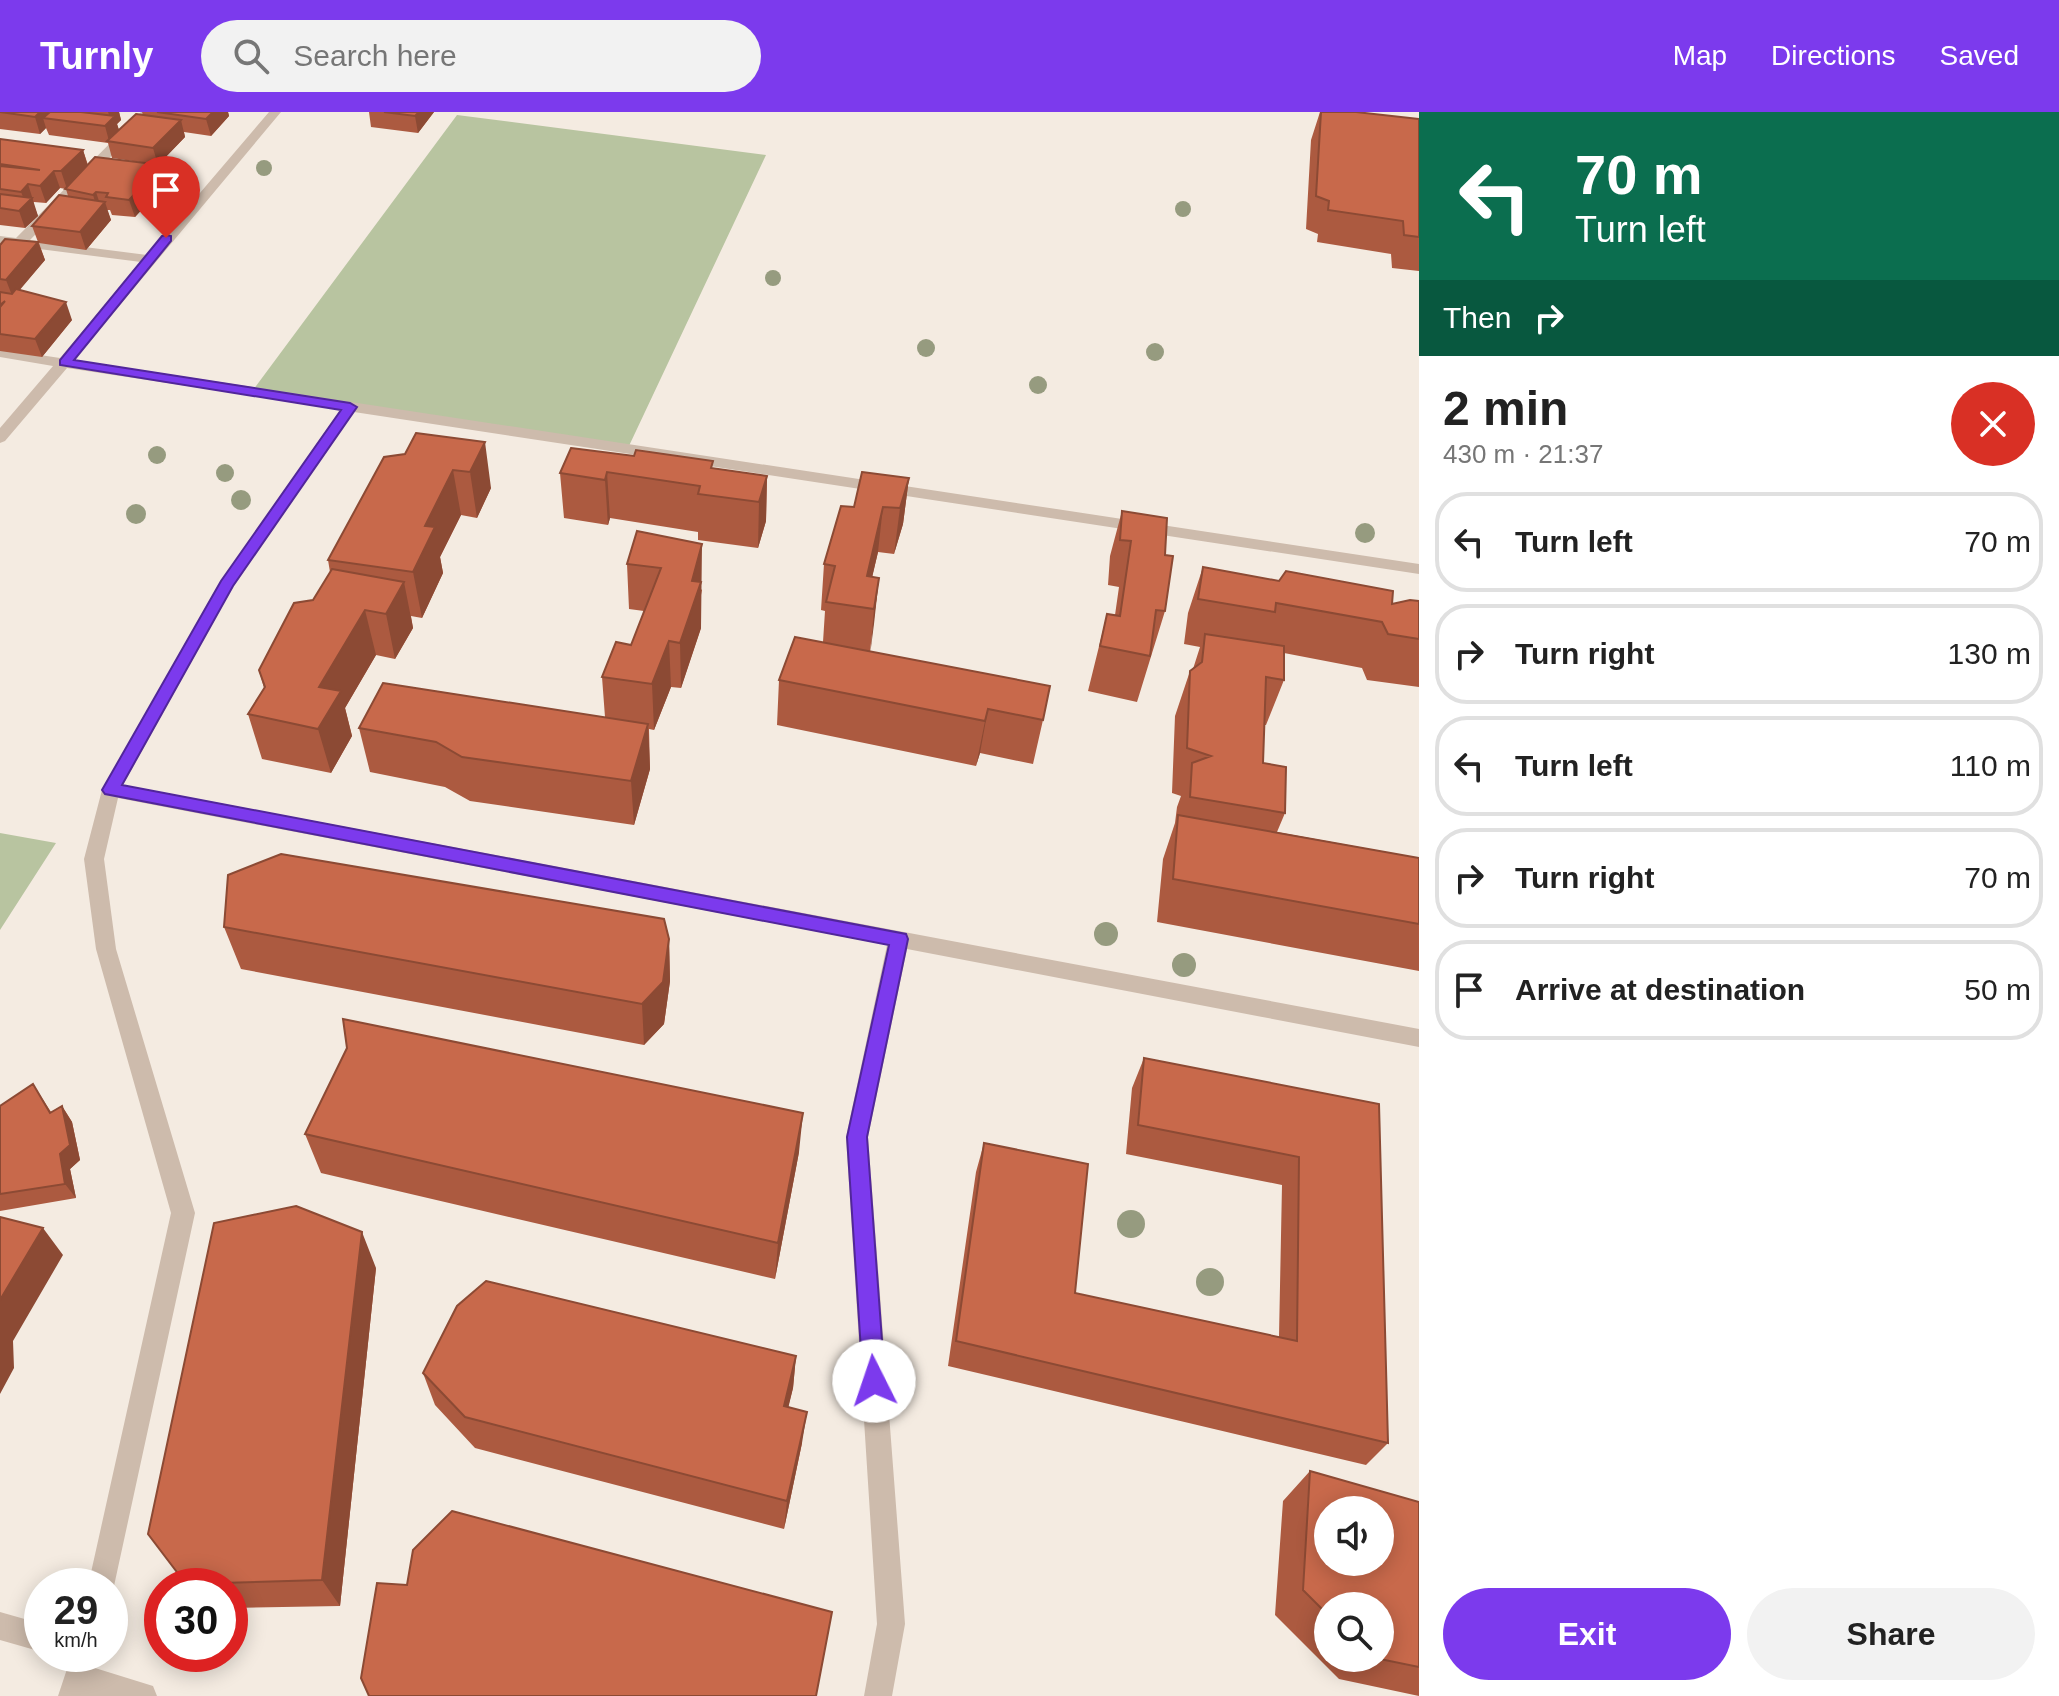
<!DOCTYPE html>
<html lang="en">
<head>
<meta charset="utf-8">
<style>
	body { margin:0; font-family:Arial,sans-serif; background:#f2f2f2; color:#222; height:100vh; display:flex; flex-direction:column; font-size:30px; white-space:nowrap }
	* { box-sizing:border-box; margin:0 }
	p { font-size:26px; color:#767676 }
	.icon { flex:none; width:44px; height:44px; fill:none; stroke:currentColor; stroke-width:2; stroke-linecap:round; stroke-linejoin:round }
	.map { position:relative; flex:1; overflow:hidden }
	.details { display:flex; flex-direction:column; background:#fff; width:640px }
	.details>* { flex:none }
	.top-card { background:#0b6e4f; color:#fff; overflow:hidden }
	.buttons { position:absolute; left:1314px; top:1384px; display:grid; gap:16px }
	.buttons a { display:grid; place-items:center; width:80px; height:80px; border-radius:50%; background:#fff; box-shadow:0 4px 20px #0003; font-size:40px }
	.speed { position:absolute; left:24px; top:1456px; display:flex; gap:16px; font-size:40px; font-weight:700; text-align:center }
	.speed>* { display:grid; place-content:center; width:104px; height:104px; border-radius:50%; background:#fff; box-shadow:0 4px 20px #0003; line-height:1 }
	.speed small { font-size:20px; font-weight:400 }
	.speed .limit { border:12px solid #d22; background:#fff; color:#111 }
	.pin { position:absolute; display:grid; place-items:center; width:68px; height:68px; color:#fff; margin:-82px -34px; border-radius:50% 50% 50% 0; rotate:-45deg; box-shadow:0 0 8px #0007 }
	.pin .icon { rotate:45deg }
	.me { position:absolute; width:88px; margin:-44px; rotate:356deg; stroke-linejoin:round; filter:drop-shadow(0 0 6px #0008) }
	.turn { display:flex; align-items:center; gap:28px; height:168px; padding:0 24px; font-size:36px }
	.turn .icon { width:104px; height:104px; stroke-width:2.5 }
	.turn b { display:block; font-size:56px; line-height:68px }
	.then { display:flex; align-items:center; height:76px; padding:0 24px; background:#0003; gap:16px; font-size:30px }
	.round { display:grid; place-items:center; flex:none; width:84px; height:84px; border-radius:42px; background:#f2f2f2 }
	.overview { display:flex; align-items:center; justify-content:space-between; height:136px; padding:0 24px }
	h1 { font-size:48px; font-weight:800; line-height:60px }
	.action { display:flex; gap:16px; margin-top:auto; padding:16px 24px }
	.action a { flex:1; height:92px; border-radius:48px; background:#7c3aed; color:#fff; font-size:32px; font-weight:800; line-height:92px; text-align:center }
	.action a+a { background:#f2f2f2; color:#222 }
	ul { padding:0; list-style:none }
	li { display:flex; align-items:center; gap:24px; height:100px; margin:0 16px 12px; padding:0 8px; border:4px solid #e0e0e0; border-radius:32px }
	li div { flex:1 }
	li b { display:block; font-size:30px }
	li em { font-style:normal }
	header { display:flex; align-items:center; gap:48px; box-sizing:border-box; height:112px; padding:0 40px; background:#7c3aed; color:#fff }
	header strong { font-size:38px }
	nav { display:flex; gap:44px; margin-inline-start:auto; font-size:28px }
	.search { width:560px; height:72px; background:#f2f2f2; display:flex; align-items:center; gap:20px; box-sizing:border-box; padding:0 28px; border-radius:44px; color:#767676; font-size:30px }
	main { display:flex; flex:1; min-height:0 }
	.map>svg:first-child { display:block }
	.green { fill:#b8c4a0 }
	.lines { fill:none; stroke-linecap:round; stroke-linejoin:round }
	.minor { fill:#cdbbac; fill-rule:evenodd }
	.tree { fill:#969b7f }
	.wall { fill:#ac5a40; fill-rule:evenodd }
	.shaded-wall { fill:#8c4a34 }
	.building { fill:#c8694b; stroke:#8c4a34; stroke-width:2; fill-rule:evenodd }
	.route { fill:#7c3aed; stroke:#51269a; stroke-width:2 }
</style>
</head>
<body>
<header>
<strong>Turnly</strong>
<div class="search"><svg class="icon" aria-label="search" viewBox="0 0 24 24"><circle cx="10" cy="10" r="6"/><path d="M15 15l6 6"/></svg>Search here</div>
<nav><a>Map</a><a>Directions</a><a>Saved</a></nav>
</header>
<main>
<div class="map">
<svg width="1419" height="1584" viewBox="0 0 1419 1584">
	<rect width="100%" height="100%" fill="#f4ebe1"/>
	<path class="green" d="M457 3 766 43 628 336 253 278Z
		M0 721 56 731 0 818Z"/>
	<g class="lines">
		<path class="minor" d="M141 0H154L30 128 147 143 269 0H281L74 248 1419 452V462L354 300 233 475 123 673 1419 917V935L907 837 868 1025 905 1512 892 1584H864L877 1512 846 1025 887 833 118 686 104 747 116 837 195 1101 114 1474 110 1484V1474H88L171 1101 96 837 84 747 102 678 218 473 341 297 67 256 5 329 0 331V316L53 254 0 245V237L60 246 141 150 0 132V124L16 126Z
			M0 1500 42 1512V1540L0 1528Z
			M72 1542H100L95 1556 153 1574 157 1584H58Z"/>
	</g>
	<g class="tree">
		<circle cx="264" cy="56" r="8"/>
		<circle cx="1183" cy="97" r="8"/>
		<circle cx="773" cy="166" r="8"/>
		<circle cx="926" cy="236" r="9"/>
		<circle cx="1155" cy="240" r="9"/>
		<circle cx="1038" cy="273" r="9"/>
		<circle cx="157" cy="343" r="9"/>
		<circle cx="225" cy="361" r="9"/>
		<circle cx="241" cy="388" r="10"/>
		<circle cx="136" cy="402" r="10"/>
		<circle cx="1365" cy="421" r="10"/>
		<circle cx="1106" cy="822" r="12"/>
		<circle cx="1184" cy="853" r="12"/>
		<circle cx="1131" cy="1112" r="14"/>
		<circle cx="1210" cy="1170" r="14"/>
	</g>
	<path class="wall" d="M0 0H119L121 8 117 12 119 18 143 3 142 0H228L229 4 211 24 184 20 185 25 158 53H162L166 71 135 105 112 103 110 98H107L111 108 86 138 39 131 45 148 19 178 72 208 42 245 0 239V133L38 130 32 114 68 84 66 77 60 76 46 91 34 90 33 91 38 104 25 116 0 113V27L83 38 88 53 153 52 112 46 108 31 49 23 46 16 40 22 0 17Z
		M369 0H434L418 21 371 15Z
		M1320 0H1356L1419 7V159L1392 156 1391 142 1317 130 1318 122 1306 117 1311 28Z
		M416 321 491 376 477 406 461 403 440 445 443 461 422 506 411 504 413 516 395 547 376 543 345 596 352 624 331 661 262 647 248 602 264 576 259 558 313 488 330 460 328 448 405 342Z
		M713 356 767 364 766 409 758 436 698 428V420L610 406 608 413 564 406 560 361Z
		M909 366 903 412 894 442 878 440 872 465 879 466 870 539 1043 608 1033 652 980 641 976 654 777 613 779 568 823 530 825 499 821 498 824 452 854 395Z
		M1122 399 1165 443V499L1137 590 1088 579 1107 502 1115 503 1119 475 1108 473 1110 444Z
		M637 419 702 478 701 483V516L681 576 671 575 654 618 649 617 650 657 634 713 470 689 445 675 370 660 359 616 605 605 602 565 631 533 644 499 629 497 627 452Z
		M1203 455 1392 492 1419 489V575L1367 568 1362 556 1284 541V568L1266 613H1264L1263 651 1285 701 1277 720 1419 746V859L1157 810 1163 747 1175 711 1177 695 1181 684 1172 681 1175 604 1190 559 1193 557 1200 535 1184 532 1188 501Z
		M224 815 669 827 670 869 664 912 644 933 241 857Z
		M1144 946 1379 992 1388 1331 1366 1353 948 1254 976 1060 984 1031 1075 1181 1279 1225 1282 1073 1126 1042 1132 976Z
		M33 972 51 1000 62 994 72 1010 80 1048 70 1057 76 1086 0 1099V994Z
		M305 1022 799 1040 775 1167 321 1061Z
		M376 1156 340 1494 230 1496V1474H188L148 1422Z
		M796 1244 793 1276 788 1295 802 1331 784 1417 475 1336 435 1293 423 1261Z
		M1310 1359 1419 1390V1584L1339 1567 1275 1503 1283 1389ZM1328 1494 1380 1546H1328Z"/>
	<path class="shaded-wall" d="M40 0H54L43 6 46 16 40 22 35 5Z
		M108 0H119L121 8 117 12 120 21 109 29 105 14 111 8Z
		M213 0H228L229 4 211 24 206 7Z
		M419 0H434L418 21 415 4Z
		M181 8 185 25 158 53 153 36Z
		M83 38 88 55 67 77 61 59Z
		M162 53 166 71 135 105 129 88Z
		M54 59 60 76 46 91 40 74Z
		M28 72 38 104 25 116 19 99 26 92 21 80Z
		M96 80 101 95 105 90 111 108 86 138 80 120 98 99 93 83Z
		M38 130 45 148 13 186 6 168Z
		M66 190 72 208 42 245 35 227Z
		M485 330 491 376 477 406 470 360Z
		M453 358 461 403 440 445 443 461 422 506 413 460 425 414Z
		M607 360 610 406 608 413 605 368Z
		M767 364 766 409 758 436 759 390Z
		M909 366 903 412 894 442 900 396Z
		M883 395 878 440 865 496 867 464Z
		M702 432 701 516 681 576 680 531 692 469Z
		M879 466 874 512 870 543 874 497Z
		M404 470 413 516 395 547 386 502Z
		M365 498 376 543 345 596 352 624 331 661 318 617 319 575Z
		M669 529 671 575 654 618 652 572Z
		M988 597 980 641 976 654 985 609Z
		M648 612 650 657 634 713 631 669Z
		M669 827 670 869 664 912 644 933 642 892Z
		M62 994 72 1010 80 1048 70 1057 76 1086 65 1072 60 1042Z
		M803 1001 799 1040 775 1167 778 1131Z
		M43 1116 63 1143 13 1229 14 1256 0 1282V1188Z
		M362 1120 376 1156 340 1494 322 1468Z
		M796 1244 793 1276 781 1326 784 1294Z
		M807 1300 802 1331 784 1417 787 1389Z"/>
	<path class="building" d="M0 0H40L35 5Z
		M50 0H81L115 4 105 14 43 6Z
		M157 0H213L206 7Z
		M384 0H419L415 4Z
		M1321 0H1356L1419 7V125L1404 123 1403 109 1328 98 1329 89 1316 84Z
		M136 2 181 8 153 36 107 29Z
		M0 27 83 38 61 59H54L40 74 28 72 21 80 0 77V54L40 58 0 52Z
		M95 45 162 53 129 88 106 85 108 81 96 80 93 83 65 77Z
		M0 82 32 86 19 99 0 96Z
		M59 83 105 90 80 120 32 114Z
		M5 127 38 130 6 168 0 167V133Z
		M16 177 66 190 35 227 0 222V195L5 189 0 193V180L12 182Z
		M416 321 485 330 470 360 453 358 425 414 435 415 413 460 328 448 384 345 405 342Z
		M571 336 634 344 636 338 713 349 711 356 767 364 759 390 698 382 700 374 607 360 605 368 560 361Z
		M862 360 909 366 900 396 883 395 867 464 879 466 874 497 826 490 835 454 824 452 841 394 854 395Z
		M1122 399 1167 406 1165 443 1173 444 1165 499 1156 498 1150 544 1100 534 1107 502 1120 504 1131 429 1120 428Z
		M637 419 702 432 692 469 701 470 680 531 669 529 652 572 602 565 616 530 631 533 661 456 627 452Z
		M1203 455 1279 469 1286 459 1393 479 1392 492 1410 488 1419 489V527L1388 522 1382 510 1276 491 1275 500 1198 487Z
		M332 457 404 470 386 502 365 498 319 575 341 579 318 617 248 602 265 575 259 558 294 491 313 488Z
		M1205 522 1284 534V568L1266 565 1263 651 1286 655 1285 701 1190 685 1192 651 1211 644 1187 636 1190 559 1202 550Z
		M795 525 1050 574 1043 608 988 597 985 609 779 568Z
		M383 571 648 612 631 669 462 645 436 630 359 616Z
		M1178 703 1419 746V812L1173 767Z
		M281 742 664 807 669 827 663 870 642 892 224 815 228 763Z
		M343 907 803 1001 778 1131 305 1022 347 936Z
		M1144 946 1379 992 1388 1331 956 1229 984 1031 1088 1052 1075 1181 1297 1229 1299 1045 1138 1013Z
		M33 972 50 1001 62 994 70 1033 60 1042 65 1072 0 1082V994Z
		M296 1094 362 1120 322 1468 186 1472 148 1422 214 1111Z
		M0 1105 43 1116 0 1188Z
		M486 1169 796 1244 784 1294 807 1300 787 1389 465 1305 423 1261 457 1194Z
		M1310 1359 1419 1390V1555L1375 1546H1380V1494H1328V1503L1303 1478ZM1328 1398H1380V1450H1328Z
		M452 1399 832 1500 816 1584H369L361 1566 377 1471 407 1473 413 1438Z"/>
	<path class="route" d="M166 123 171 124V129L74 248 350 291 357 295 233 474 122 673 906 822 908 827 867 1025 885 1269 882 1277 874 1280 866 1277 863 1269 847 1025 889 833 105 682 102 678 221 469 341 298 60 253V248L162 124Z"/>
</svg>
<div class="buttons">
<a><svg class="icon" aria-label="sound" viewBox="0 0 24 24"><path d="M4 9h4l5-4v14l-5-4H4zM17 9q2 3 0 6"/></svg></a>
<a><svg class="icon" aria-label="search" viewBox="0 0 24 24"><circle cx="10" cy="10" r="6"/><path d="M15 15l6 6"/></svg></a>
</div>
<div class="speed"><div>29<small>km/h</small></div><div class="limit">30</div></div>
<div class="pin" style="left:166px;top:126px;background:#d93025"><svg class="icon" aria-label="arrive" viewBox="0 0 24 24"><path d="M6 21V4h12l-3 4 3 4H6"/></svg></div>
<svg class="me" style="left:874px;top:1269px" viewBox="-20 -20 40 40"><circle r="19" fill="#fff"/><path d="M0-13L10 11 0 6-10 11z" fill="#7c3aed"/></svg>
</div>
<section class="details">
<div class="top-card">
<div class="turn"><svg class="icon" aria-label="left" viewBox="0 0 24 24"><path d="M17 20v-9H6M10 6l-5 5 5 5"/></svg><div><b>70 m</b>Turn left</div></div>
<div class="then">Then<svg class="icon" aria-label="right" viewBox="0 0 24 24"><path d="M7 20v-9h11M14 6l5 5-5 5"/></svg></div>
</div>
<div class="overview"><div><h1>2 min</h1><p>430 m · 21:37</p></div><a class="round" style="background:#d93025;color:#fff"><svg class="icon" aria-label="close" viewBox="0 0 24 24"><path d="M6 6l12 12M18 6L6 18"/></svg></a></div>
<ul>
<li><svg class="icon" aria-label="left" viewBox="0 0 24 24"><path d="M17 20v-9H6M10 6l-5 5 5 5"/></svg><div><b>Turn left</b></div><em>70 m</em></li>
<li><svg class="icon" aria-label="right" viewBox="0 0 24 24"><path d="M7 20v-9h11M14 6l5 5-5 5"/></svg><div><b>Turn right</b></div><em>130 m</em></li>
<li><svg class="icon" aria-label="left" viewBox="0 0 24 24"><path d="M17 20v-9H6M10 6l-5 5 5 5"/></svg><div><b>Turn left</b></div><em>110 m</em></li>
<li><svg class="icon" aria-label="right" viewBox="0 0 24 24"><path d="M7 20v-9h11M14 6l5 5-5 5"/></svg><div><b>Turn right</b></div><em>70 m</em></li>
<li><svg class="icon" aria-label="arrive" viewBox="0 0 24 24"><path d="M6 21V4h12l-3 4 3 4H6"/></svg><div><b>Arrive at destination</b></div><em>50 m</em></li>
</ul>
<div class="action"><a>Exit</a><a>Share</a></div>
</section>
</main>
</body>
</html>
